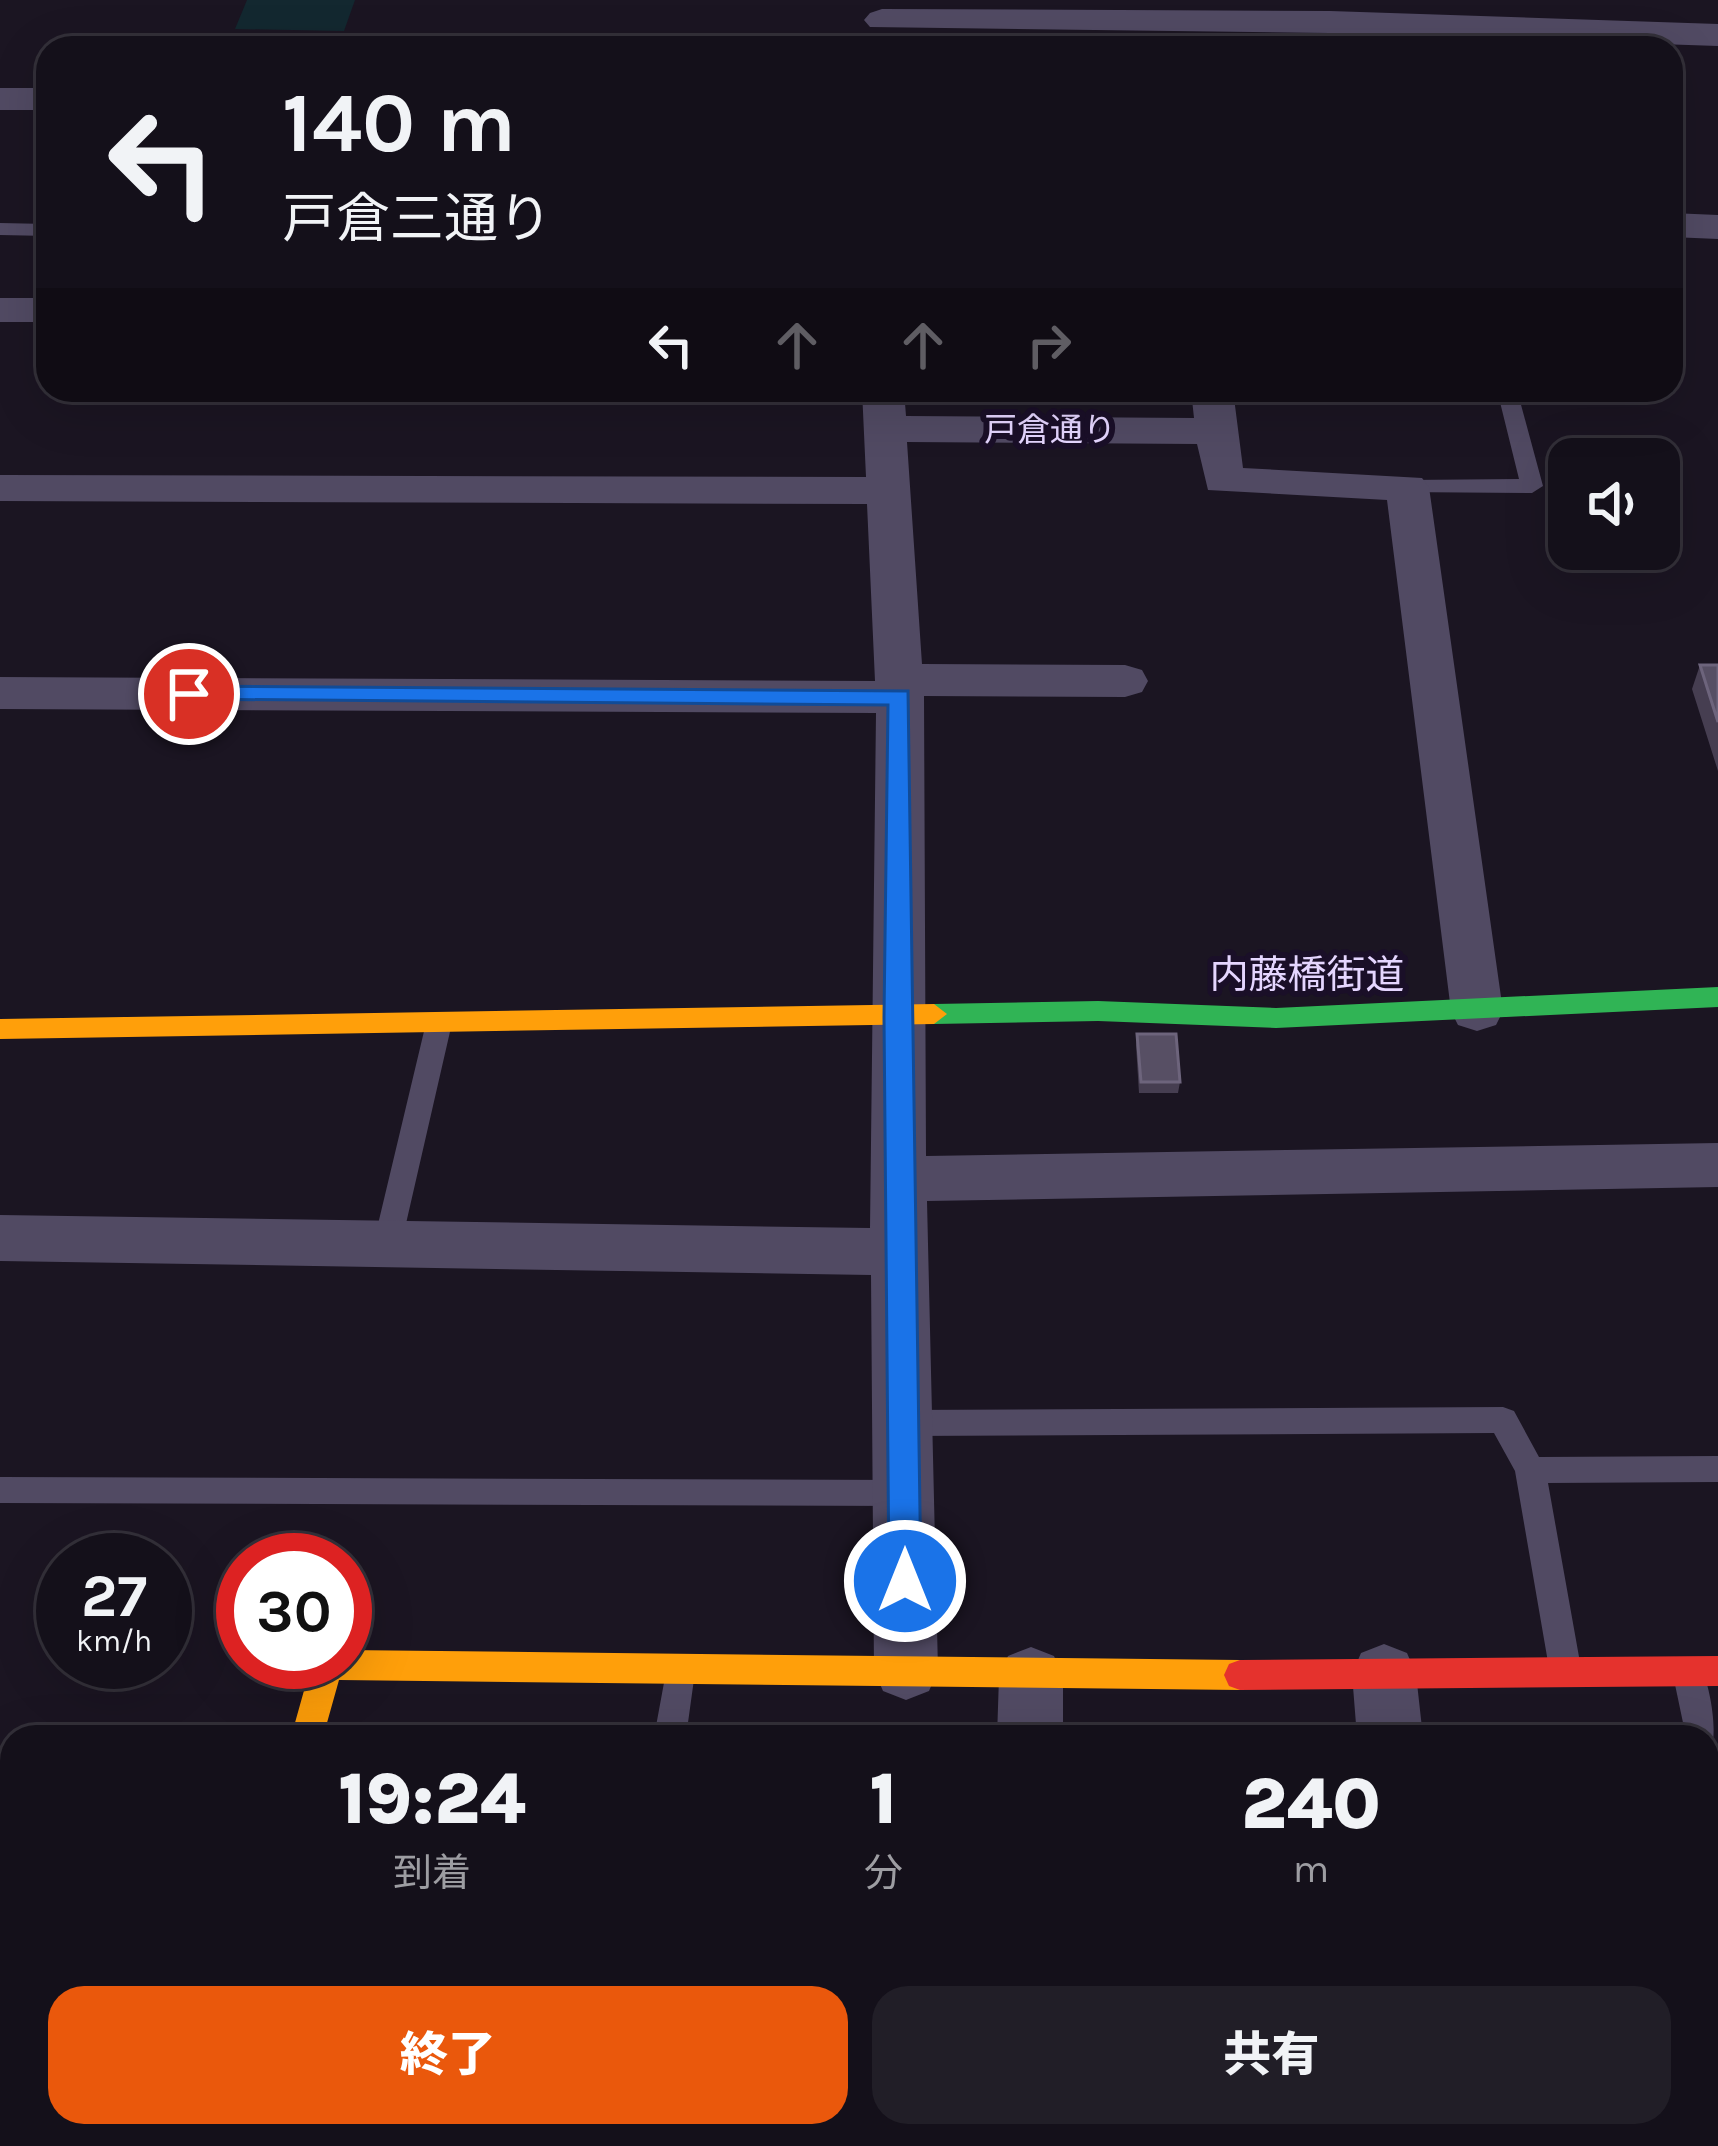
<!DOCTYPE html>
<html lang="ja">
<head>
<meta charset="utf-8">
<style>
	body { margin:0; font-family:Karla,"Noto Sans JP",sans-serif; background:#211e27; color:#f1f3f6; height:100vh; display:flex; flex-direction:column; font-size:45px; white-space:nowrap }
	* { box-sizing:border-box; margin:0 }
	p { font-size:39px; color:#9d9da2 }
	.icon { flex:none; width:66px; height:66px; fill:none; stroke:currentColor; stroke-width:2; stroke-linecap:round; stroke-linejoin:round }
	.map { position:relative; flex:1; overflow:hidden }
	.drawer { position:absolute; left:0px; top:1725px; width:1719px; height:423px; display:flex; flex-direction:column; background:#14101a; border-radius:36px 36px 0 0; box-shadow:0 12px 48px #0002,0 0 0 3px #333039 }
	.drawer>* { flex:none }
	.hud { position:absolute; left:36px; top:36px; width:1647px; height:366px; border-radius:36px; box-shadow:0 12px 48px #0002,0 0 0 3px #333039; background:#14101a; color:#f1f3f6; overflow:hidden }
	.controls { position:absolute; left:1548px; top:438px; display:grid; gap:24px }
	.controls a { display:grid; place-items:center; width:132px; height:132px; border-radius:24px; background:#14101a; box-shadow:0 12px 48px #0002,0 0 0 3px #333039; font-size:60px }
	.speed { position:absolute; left:36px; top:1533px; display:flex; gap:24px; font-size:60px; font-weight:700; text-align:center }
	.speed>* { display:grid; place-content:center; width:156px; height:156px; border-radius:50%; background:#14101a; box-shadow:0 12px 48px #0002,0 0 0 3px #333039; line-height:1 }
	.speed small { font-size:30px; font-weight:400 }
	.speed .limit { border:18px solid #d22; background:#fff; color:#111 }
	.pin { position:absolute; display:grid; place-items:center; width:102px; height:102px; color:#fff; margin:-51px; border:6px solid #fff; border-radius:50%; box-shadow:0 3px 12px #0007 }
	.me { position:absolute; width:132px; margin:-66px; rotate:0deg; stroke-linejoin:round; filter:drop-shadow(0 0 9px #0008) }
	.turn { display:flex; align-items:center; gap:42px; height:252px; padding:0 48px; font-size:54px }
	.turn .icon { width:156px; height:156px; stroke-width:2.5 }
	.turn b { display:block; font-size:84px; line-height:102px }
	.lanes { display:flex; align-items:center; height:114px; padding:0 48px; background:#0003; justify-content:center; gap:60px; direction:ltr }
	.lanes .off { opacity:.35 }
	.eta { display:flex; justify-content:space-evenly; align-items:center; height:204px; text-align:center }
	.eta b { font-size:72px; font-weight:800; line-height:84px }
	.cta { display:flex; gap:24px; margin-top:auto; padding:24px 48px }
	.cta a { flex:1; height:138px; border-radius:36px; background:#ea580c; color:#fff; font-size:48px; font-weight:800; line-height:138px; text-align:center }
	.cta a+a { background:#211e27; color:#f1f3f6 }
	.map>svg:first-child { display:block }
	.green { fill:#132830 }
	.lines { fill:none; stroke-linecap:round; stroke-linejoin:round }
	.lane { fill:#514a63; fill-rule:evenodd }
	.street { fill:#514a63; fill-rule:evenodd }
	.fast { fill:#30b455; fill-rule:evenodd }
	.slow { fill:#ff9f0a; fill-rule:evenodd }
	.jam { fill:#e5322d; fill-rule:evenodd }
	.wall { fill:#463e51 }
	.building { fill:#574f64; stroke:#6d647c; stroke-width:3 }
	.route { fill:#1a73e8; stroke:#114b97; stroke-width:3 }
	.labels { text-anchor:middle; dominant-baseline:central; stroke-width:12; stroke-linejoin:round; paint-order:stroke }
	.far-street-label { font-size:33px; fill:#e5d6ff; stroke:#1a0f28 }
	.street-label { font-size:39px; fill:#e5d6ff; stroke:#1a0f28 }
</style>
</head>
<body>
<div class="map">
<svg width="1718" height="2146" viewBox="0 0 1718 2146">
	<rect width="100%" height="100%" fill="#1b1522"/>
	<path class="green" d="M247 0H355L344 31 235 29Z"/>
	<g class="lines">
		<path class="lane" d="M0 223 48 224V236L0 235Z
			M1340 390H1517L1543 486 1532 493 1399 492 1396 487 1407 480 1519 479 1499 398 1350 396Z
			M439 1013 452 1023 402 1241 398 1249 388 1253 378 1249 374 1241 426 1023Z
			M1503 1407 1514 1411 1539 1457 1718 1456V1482L1548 1483 1581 1668 1576 1679 1565 1683 1554 1679 1549 1668 1515 1471 1494 1433 903 1436 892 1432 888 1423 892 1414 903 1410Z
			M0 1477 904 1480 915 1483 919 1493 915 1503 904 1506 0 1503Z
			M679 1657 690 1661 695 1672 686 1737H654L668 1661Z
			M1689 1660 1700 1664C1710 1686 1718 1730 1711 1749L1718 1752V1831L1707 1827V1737H1686L1673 1675 1678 1664Z
			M602 2136H638L637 2146H601Z"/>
		<path class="street" d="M882 9 1330 11 1718 24V46L1330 33 870 27 864 20 870 13Z
			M0 88H48V110H0Z
			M1671 213 1718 215V239L1671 237Z
			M0 298H48V322H0Z
			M862 390H904L906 416 1194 418 1191 390H1233L1243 468 1422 478 1429 487 1503 1011 1496 1025 1477 1031 1458 1025 1451 1011 1387 500 1208 490 1197 444 907 442 922 664 1125 665 1142 670 1148 681 1142 692 1125 697 924 696 926 1156 1718 1143V1187L927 1201 938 1670 929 1691 906 1700 883 1691 874 1670 871 1275 0 1261V1215L870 1228 876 713 0 709V677L875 681 867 504 0 501V475L866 477Z
			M1384 1644 1407 1653 1416 1674 1423 1737H1357L1352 1674 1361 1653Z
			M1031 1647 1054 1656 1063 1677V1737H997L999 1677 1008 1656Z
			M0 1885H12V1953H0Z
			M167 2136H241L238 2146H164Z
			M991 2136H1065V2146H991Z
			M1392 2136H1466L1467 2146H1393Z"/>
		<path class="fast" d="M1718 987V1007L1276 1028 1098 1021 934 1024 921 1014 934 1004 1098 1001 1276 1008Z"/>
		<path class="slow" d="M934 1004 947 1014 934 1024 0 1039V1019Z
			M345 1650 1240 1660 1251 1664 1256 1675 1251 1686 1240 1690 339 1680 323 1737H291L312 1662H345Z"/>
		<path class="jam" d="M1718 1656V1686L1240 1690 1229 1686 1224 1675 1229 1664 1240 1660Z"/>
	</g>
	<path class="wall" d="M1700 665H1718V771L1692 689Z
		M1137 1034 1180 1082 1178 1093H1139L1136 1045Z"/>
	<path class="building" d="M1700 665H1718V722Z
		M1137 1034H1176L1180 1082H1141Z"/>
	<path class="route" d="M189 686 908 691 921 1581 916 1591 905 1596 894 1591 889 1581 884 1017 888 705 181 699 177 694Z"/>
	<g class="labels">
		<g class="far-street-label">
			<text x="1050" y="430">戸倉通り</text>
		</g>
		<g class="street-label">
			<text x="1307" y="975">内藤橋街道</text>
		</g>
	</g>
</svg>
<div class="controls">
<a><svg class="icon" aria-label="sound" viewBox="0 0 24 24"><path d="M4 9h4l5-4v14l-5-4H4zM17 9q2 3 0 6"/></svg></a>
</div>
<div class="speed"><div>27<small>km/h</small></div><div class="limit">30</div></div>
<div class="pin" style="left:189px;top:694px;background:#d93025"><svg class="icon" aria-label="arrive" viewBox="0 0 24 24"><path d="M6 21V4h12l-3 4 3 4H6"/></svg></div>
<svg class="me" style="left:905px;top:1581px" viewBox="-20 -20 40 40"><circle r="17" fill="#1a73e8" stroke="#fff" stroke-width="3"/><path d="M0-11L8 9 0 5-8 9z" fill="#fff"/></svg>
<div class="hud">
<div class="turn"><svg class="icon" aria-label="left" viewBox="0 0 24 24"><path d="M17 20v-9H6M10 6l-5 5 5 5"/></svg><div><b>140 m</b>戸倉三通り</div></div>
<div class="lanes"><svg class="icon" aria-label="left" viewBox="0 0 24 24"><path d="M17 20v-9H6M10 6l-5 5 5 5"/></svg><svg class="icon off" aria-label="ahead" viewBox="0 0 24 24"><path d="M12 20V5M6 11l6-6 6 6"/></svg><svg class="icon off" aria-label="ahead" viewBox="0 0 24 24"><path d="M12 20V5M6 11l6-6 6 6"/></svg><svg class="icon off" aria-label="right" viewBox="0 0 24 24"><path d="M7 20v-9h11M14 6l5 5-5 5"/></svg></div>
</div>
<section class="drawer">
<div class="eta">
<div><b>19:24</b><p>到着</p></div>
<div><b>1</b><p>分</p></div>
<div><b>240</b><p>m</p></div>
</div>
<div class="cta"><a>終了</a><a>共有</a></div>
</section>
</div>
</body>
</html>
